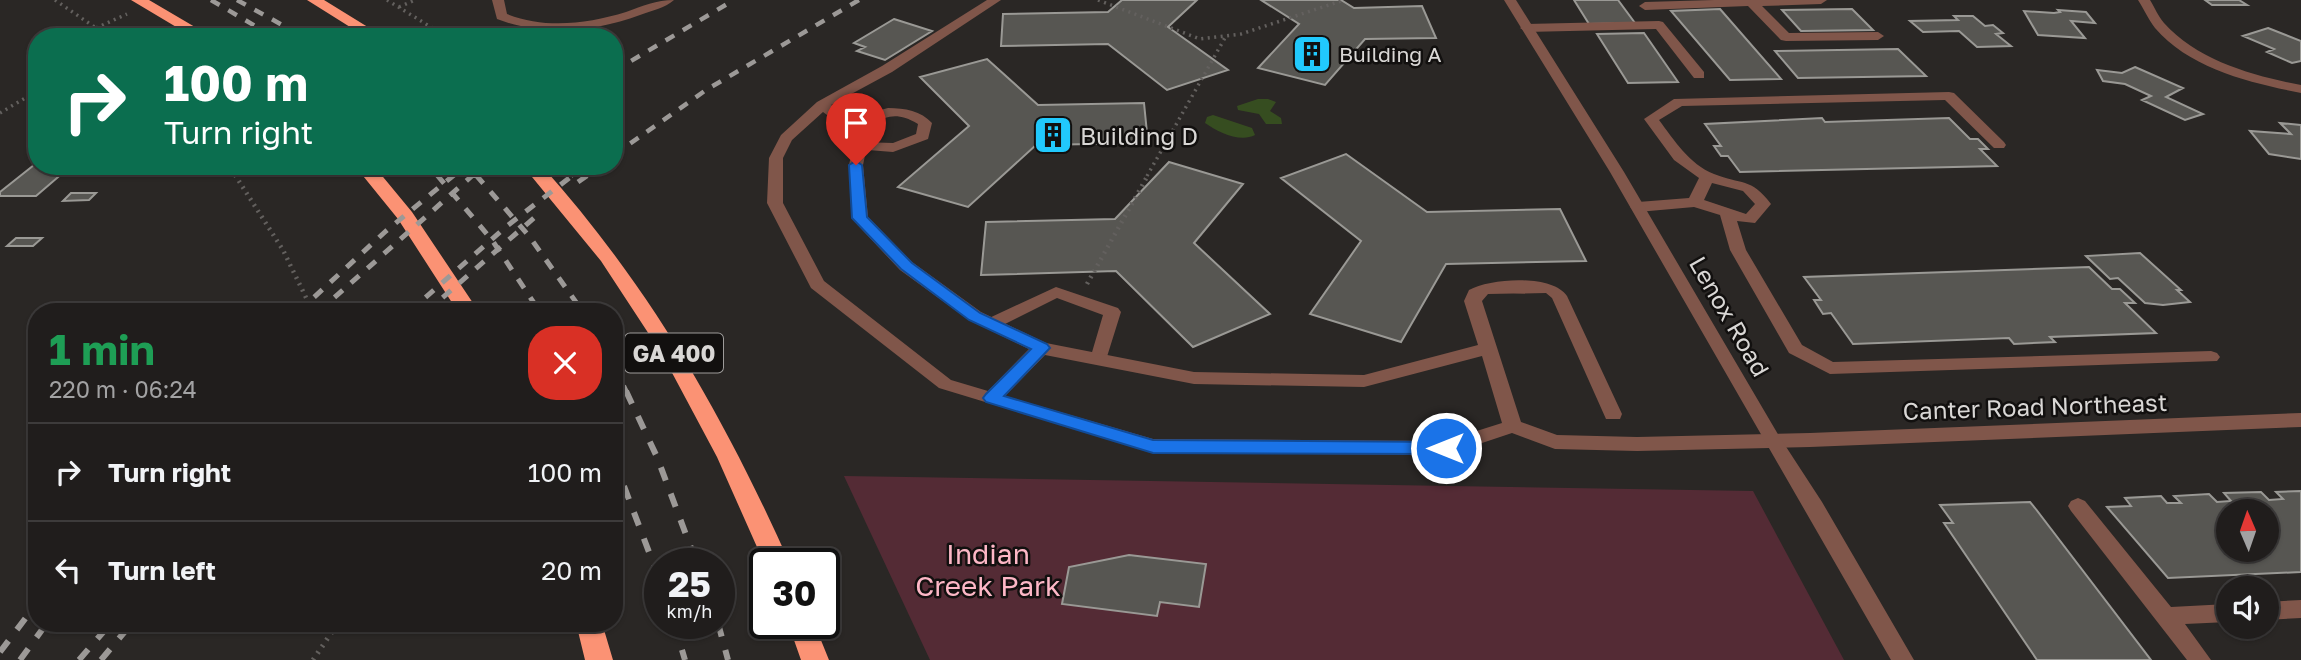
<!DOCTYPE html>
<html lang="en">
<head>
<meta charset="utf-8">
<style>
	body { margin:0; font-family:"Golos Text",sans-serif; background:#2d2a29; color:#f1f3f6; height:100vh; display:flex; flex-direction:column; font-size:26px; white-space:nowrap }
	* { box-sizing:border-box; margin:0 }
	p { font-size:23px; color:#a2a2a3 }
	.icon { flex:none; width:38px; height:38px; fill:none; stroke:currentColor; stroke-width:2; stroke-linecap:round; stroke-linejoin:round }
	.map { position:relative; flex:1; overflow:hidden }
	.panel { position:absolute; left:28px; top:303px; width:595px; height:329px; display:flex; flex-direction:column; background:#201d1c; border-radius:28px; box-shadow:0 2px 5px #0004,0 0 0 2px #3d3b3b }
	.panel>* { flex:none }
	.banner { position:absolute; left:28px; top:28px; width:595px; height:147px; border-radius:28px; box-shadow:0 2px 5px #0004,0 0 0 2px #3d3b3b; background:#0b6e4f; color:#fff; overflow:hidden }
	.needle { width:46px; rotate:358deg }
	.tools { position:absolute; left:2216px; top:499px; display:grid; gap:14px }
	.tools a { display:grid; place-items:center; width:63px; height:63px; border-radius:50%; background:#201d1c; box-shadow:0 2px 5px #0004,0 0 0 2px #3d3b3b; font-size:35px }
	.speed { position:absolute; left:644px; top:548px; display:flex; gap:14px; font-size:35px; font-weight:700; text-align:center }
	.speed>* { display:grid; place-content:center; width:91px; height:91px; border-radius:50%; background:#201d1c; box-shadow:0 2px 5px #0004,0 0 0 2px #3d3b3b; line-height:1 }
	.speed small { font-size:18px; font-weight:400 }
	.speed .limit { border:4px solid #111; border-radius:10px; background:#fff; color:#111 }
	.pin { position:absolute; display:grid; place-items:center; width:60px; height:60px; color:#fff; margin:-72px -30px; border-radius:50% 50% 50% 0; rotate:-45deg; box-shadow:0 0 7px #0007 }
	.pin .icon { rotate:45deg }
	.me { position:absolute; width:77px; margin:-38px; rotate:270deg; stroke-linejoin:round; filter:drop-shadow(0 0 5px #0008) }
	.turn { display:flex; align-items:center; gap:24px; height:147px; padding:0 21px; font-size:32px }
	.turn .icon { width:91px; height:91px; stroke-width:2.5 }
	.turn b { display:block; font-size:49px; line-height:60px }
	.round { display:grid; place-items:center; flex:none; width:74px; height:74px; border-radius:28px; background:#2d2a29 }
	.overview { display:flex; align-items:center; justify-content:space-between; height:119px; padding:0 21px }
	h1 { font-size:42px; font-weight:700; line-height:52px; color:#1e9e55 }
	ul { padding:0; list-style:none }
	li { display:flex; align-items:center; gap:21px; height:98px; padding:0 21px; border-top:2px solid #3d3b3b }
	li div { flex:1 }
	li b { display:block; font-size:26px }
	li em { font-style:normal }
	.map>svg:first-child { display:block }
	.green { fill:#542b35 }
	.water { fill:#364d20 }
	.building { fill:#575652; stroke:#9a9995; stroke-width:2; fill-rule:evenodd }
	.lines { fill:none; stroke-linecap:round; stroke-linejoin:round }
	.path-far2 { stroke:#63605e; stroke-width:3.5; stroke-dasharray:2 4.5; stroke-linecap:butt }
	.path-far1 { stroke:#63605e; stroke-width:4.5; stroke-dasharray:2 5; stroke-linecap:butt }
	.path { stroke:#63605e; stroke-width:5; stroke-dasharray:2 6; stroke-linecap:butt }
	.service { fill:#80564a; fill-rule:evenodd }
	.minor { fill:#80564a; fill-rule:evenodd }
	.tertiary { fill:#80564a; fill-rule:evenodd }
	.motorway { fill:#fb9274; fill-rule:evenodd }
	.rail-far2 { stroke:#9c9997; stroke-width:4.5; stroke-dasharray:10 10; stroke-linecap:butt }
	.rail-far1 { stroke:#9c9997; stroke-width:5; stroke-dasharray:11 11; stroke-linecap:butt }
	.rail { stroke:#9c9997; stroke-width:6; stroke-dasharray:14 14; stroke-linecap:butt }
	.route { fill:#1a73e8; stroke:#114b97; stroke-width:2 }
	.labels { text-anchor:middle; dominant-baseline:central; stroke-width:5; stroke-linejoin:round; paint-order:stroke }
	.far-poi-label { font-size:21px; fill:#d9d7d5; stroke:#12100f; text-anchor:start }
	.shield { fill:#12100f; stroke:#9d9b9a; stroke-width:2 }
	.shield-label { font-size:23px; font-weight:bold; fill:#d9d7d5 }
	.poi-label { font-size:24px; fill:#d9d7d5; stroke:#12100f; text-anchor:start }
	.street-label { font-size:24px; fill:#d9d7d5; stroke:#12100f }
	.near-park-label { font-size:28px; fill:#fdb7c6; stroke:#12100f }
</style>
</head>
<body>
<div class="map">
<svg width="2301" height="660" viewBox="0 0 2301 660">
	<rect width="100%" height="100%" fill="#2a2725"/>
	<path class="green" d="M844 476 1753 491 1844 660H930Z"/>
	<path class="water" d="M1258 99H1268L1276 102 1270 111 1281 118 1282 124H1266L1259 114 1238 110 1237 106Z
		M1213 115 1252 128 1255 135C1240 143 1218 132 1205 123L1207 117Z"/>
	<path class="building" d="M1122 0H1197L1168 27 1228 70 1167 90 1108 44 1001 46 1003 14 1108 12Z
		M1261 0H1341L1354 8 1422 6 1436 38 1365 39 1325 85 1258 68 1299 24Z
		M1574 0H1618L1635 23 1589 24Z
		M2205 0H2239L2247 5H2212Z
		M1720 9 1781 79 1730 80 1671 11Z
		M1852 9 1873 30 1801 31 1782 10Z
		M2058 10 2086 12 2095 23 2071 21 2085 38 2038 35 2024 11 2054 13 2060 12Z
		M1954 16H1973L1985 26 1993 25 2003 33 1996 34 2011 46 1977 47 1959 31 1923 32 1910 21 1958 20Z
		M894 19 932 31 885 60 857 51 865 47 854 43Z
		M2268 28 2301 41V61L2292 63 2267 52 2274 49 2243 36Z
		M1644 33 1678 82 1628 83 1597 34Z
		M1898 49 1926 76 1798 78 1775 51Z
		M987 59 1038 105 1144 103 1148 143 1036 145 968 207 898 187 969 126 920 77Z
		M2135 67 2183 88 2166 97 2203 114 2185 120 2142 100 2151 96 2125 84 2103 81 2097 70 2122 73Z
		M1822 118 1825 122 1949 118 1970 139H1978L1988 149H1980L1997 166 1740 172 1728 156H1721L1714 146H1721L1705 124Z
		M2280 123 2301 125V159L2269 154 2250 131 2291 134Z
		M1346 154 1427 212 1560 209 1586 261 1446 264 1401 342 1310 314 1361 241 1281 178Z
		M1169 162 1243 184 1194 243 1270 314 1193 347 1116 271 981 275 986 222 1115 219Z
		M34 165 71 166 36 196H0V192Z
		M71 193H96L89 200 63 201Z
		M16 238H42L33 246H7Z
		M2140 253 2181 290H2177L2190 302 2163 305 2145 303 2118 278 2110 279 2086 256Z
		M2089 267 2112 289H2120L2135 303H2125L2156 333 2050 337 2055 342 2014 344 2009 338 1853 344 1831 313 1823 314 1814 300H1821L1804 277Z
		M2301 491V572L2168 578 2107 507 2131 506 2125 498 2161 496 2167 503H2181L2174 496 2209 494 2217 502 2231 501 2224 493 2261 492 2269 500 2283 499 2276 492ZM2228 511H2266V550H2228Z
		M2030 502 2035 508 2151 660H2037L1944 523H1953L1940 505Z
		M1129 555 1206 564 1199 607 1160 602 1157 616 1062 604 1069 567Z"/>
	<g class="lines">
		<path class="path-far2" d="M55 0 96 28 98 37
			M387 0 447 37
			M1098 0 1200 39 1241 34 1344 0
			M399 7 415 0
			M96 28 127 14
			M0 113 37 91
			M229 166 236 176
			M1147 176 1226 36"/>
		<path class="path-far1" d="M235 175 283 250 313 312
			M1087 284 1148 175"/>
		<path class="path" d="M313 660 338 623"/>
		<path class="service" d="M1949 92 1954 93 2004 142 2006 145 2004 148H1994L1945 100 1682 106 1659 120C1674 140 1689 164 1714 174 1741 185 1751 177 1771 204L1755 223 1737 221 1746 250 1802 345 1833 362 2211 351 2217 353 2220 357 2217 361 1830 374 1789 353 1730 250 1720 215 1694 207 1638 212 1630 207 1638 202 1689 198 1699 178 1674 160 1644 119 1674 99ZM1712 183 1743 191 1755 204 1746 214 1704 200Z
			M888 108C905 108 921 111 932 123L928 139 893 152 855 149 853 146 860 142 893 143 916 134 918 124C889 106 878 124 852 131L845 127 865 114Z
			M1056 287 1118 308 1121 312 1105 363 1099 365 1090 359 1103 315 1057 298 999 327H987L984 323 987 319Z"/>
		<path class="minor" d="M987 0H1001L892 72 831 105 857 124 867 146 863 165 868 217 912 262 981 312 1046 343 1194 372 1364 375 1478 345 1464 301 1469 290C1491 278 1552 274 1567 296L1622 414 1620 419H1606L1552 298 1546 293 1488 294 1482 301 1521 422 1557 435 1637 437 1810 433 2301 413V427L1810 447 1637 451 1555 449 1512 433 1446 455 1153 453 939 388 811 288 767 203 769 158 781 135 817 102 882 66ZM823 112 846 129 853 146 849 165 854 221 900 270 969 320 1029 349 988 391 951 380 824 281 783 203V158L792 140ZM1045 355 1194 384 1364 387 1482 356 1502 423 1445 441 1153 439 1005 396Z
			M1714 0H1827L1821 4 1762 6 1789 33 1878 32 1884 36 1878 40 1786 41 1781 40 1748 6 1645 10 1639 6 1645 2Z
			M2138 0H2150C2155 8 2158 16 2164 23 2198 61 2254 76 2301 85V93C2251 83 2190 69 2155 28 2148 19 2144 9 2138 0Z
			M1659 21 1663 22 1704 72V78H1694L1656 29 1526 32 1520 28 1526 24Z
			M2078 498 2085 501 2171 607 2228 604V622L2185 624 2211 660H2187L2071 511 2068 506 2071 501Z
			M2301 600V618L2266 620V602Z"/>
		<path class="tertiary" d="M492 0H504L507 14C545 29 587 24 626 12 643 6 656 0 674 0 665 8 651 11 640 15 593 32 544 37 497 19Z
			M1504 0H1516L1624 172 1779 436 1822 502 1914 660H1891L1610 172Z"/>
		<path class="motorway" d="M131 0H149L212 37H193Z
			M307 0H324L384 37H366Z
			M355 166H374L412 212 479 312H458L398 219Z
			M523 166H542C650 287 724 416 790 564L765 565 717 457 662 354 601 261Z
			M576 623H602L613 660H585Z
			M788 623H814L829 660H801Z"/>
		<path class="rail-far2" d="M211 0 274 37
			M237 0 304 37
			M614 71 734 0
			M614 155 706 90 859 0
			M430 166 439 176
			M468 166 478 176
			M452 176 465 166
			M471 176 483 166
			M571 176 584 166
			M585 176 599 166"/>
		<path class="rail-far1" d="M437 175 492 240 540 312
			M476 175 529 236 583 312
			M578 182 588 175
			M298 312 386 231 454 175
			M318 312 473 175
			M409 312 507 226 573 175
			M426 312 535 217
			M614 366 627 393"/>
		<path class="rail" d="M626 391 657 457 697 564
			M614 460 660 581
			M674 623 685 660
			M718 623 728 660
			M0 652 37 603
			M20 660 47 623
			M79 660 111 623
			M101 660 132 623"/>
	</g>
	<path class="route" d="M856 161 862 165 867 217 912 263 980 313 1047 344 1050 348 1004 396 1153 440 1446 442 1452 444 1455 448 1452 452 1446 454 1153 453 986 402 983 398 986 394 1031 349 969 320 901 269 852 218 849 165Z"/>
	<defs>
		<g id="building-square" transform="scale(2.0125)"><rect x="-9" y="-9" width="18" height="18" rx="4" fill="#21c9fd" stroke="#12100f"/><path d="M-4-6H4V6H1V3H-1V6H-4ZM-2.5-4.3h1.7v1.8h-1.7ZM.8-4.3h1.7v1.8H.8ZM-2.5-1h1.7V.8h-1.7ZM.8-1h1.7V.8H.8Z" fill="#111"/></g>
	</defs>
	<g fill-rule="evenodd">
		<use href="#building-square" x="1312" y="54"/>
		<use href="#building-square" x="1053" y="135"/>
	</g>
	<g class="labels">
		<g class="far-poi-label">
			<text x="1339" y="54">Building A</text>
		</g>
		<rect class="shield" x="625" y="333.5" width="98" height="39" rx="5"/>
		<g class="shield-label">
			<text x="674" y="353">GA 400</text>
		</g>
		<g class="poi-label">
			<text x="1080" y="135">Building D</text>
		</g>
		<g class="street-label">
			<text transform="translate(1730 316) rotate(60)">Lenox Road</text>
			<text transform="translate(2035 406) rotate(-2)">Canter Road Northeast</text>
		</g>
		<g class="near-park-label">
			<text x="988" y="553">Indian<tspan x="988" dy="32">Creek Park</tspan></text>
		</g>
	</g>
</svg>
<div class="tools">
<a><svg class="needle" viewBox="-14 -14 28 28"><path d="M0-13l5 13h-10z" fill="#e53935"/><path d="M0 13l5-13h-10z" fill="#a2a2a3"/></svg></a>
<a><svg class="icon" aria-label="sound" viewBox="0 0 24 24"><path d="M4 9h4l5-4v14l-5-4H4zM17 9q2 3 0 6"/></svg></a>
</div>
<div class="speed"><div>25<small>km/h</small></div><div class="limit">30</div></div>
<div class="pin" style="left:856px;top:165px;background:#d93025"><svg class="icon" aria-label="arrive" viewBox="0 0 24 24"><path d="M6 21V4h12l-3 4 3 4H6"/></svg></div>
<svg class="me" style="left:1446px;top:448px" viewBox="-20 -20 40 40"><circle r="17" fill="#1a73e8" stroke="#fff" stroke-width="3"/><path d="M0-11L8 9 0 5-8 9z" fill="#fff"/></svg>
<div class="banner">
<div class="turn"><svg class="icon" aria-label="right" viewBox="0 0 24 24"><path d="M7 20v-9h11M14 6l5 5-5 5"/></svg><div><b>100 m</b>Turn right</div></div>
</div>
<section class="panel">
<div class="overview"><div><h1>1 min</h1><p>220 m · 06:24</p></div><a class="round" style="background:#d93025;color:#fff"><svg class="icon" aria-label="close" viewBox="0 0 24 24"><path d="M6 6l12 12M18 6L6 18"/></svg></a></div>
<ul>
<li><svg class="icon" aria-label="right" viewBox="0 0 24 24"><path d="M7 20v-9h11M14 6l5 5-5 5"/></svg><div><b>Turn right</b></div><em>100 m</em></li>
<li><svg class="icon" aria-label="left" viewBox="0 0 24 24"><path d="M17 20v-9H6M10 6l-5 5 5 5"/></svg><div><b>Turn left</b></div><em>20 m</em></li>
</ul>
</section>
</div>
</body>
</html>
